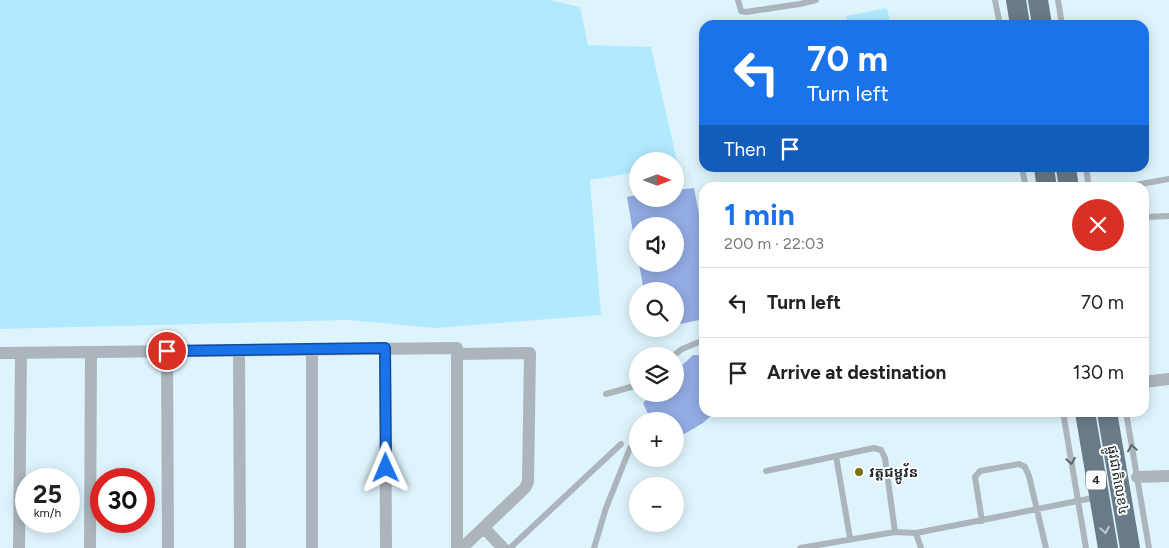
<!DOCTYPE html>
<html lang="en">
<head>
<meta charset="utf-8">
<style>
	body { margin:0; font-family:Figtree,"Noto Sans Khmer",sans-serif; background:#f2f2f2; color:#222; height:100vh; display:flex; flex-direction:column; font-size:19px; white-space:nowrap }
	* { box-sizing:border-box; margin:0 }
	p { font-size:16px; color:#767676 }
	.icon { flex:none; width:28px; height:28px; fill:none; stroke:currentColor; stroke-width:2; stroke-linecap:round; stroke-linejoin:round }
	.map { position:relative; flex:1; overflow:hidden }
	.details { position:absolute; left:699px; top:182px; width:450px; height:235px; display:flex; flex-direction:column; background:#fff; border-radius:15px; box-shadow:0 2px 12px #0003 }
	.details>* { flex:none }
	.guide { position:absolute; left:699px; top:20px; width:450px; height:152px; border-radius:15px; box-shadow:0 2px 12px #0003; background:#1a73e8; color:#fff; overflow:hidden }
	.needle { width:32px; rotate:90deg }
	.controls { position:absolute; left:629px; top:152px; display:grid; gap:10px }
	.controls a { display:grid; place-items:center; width:55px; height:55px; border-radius:50%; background:#fff; box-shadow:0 2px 12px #0003; font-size:25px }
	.speed { position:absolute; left:15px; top:468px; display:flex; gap:10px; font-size:25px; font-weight:700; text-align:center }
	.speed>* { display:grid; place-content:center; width:65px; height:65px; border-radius:50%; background:#fff; box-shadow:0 2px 12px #0003; line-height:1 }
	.speed small { font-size:12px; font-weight:400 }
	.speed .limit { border:8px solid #d22; background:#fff; color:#111 }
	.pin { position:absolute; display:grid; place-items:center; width:42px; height:42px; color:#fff; margin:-21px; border:2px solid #fff; border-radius:50%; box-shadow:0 1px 5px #0007 }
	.me { position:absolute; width:55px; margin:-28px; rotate:359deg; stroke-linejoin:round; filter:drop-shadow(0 0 4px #0008) }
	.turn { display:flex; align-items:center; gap:18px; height:105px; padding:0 25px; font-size:22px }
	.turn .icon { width:65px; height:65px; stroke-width:2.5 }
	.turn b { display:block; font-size:35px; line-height:42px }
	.then { display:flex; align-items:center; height:48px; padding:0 25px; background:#0003; gap:10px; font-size:19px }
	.round { display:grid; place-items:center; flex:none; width:52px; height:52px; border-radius:26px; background:#f2f2f2 }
	.overview { display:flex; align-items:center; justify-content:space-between; height:85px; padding:0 25px }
	h1 { font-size:30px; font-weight:700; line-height:38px; color:#1a73e8 }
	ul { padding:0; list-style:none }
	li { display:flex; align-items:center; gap:15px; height:70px; padding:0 25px; border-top:1px solid #e0e0e0 }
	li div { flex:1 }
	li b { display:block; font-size:19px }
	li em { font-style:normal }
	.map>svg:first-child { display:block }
	.green { fill:#b1eafe }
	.water { fill:#93ace4 }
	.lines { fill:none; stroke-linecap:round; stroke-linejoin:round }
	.service { stroke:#acb5bc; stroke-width:6 }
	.minor { stroke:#acb5bc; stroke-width:12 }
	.trunk { stroke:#697a89; stroke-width:20 }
	.oneway { stroke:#5d676c }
	.oneway2 { stroke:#c2c9cf }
	.route-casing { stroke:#114b97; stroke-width:12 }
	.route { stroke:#1a73e8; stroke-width:9 }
	.poi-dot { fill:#767317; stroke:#fdfdfd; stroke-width:2 }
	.labels { text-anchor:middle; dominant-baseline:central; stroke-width:4; stroke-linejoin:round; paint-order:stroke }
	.shield { fill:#fdfdfd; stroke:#606769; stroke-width:1 }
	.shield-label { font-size:12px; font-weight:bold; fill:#1c272a }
	.poi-label { font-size:14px; font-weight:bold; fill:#1c272a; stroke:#fdfdfd; text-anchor:start }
	.street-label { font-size:14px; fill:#1c272a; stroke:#fdfdfd }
</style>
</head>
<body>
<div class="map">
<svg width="1169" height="548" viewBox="0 0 1169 548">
	<rect width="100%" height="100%" fill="#def4fc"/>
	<path class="green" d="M0 0H550L580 7 588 45 651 47 678 165H675V161H638L637 172 590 180 601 315 436 328 348 320 0 329Z
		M887 8 891 25H848L846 16Z"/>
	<path class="water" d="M694 188 704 240V319L675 325V291H644L639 264H675V226H638L637 256 627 197 637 195 638 199H675V190Z
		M693 355H704V412L714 413 703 423 676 439 675 421H651L643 403 652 394H675V372Z"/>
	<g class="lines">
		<path class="service" d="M738 0 741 11 746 12 800 4 816 0
			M995 0 1000 25
			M1058 0 1062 25
			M1022 168 1026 188
			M1086 168 1089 188
			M930 188 945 185
			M1118 188 1169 179
			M1144 217 1169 216
			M673 356 682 349 704 340
			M606 394 638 385
			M1063 412 1086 548
			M1126 412 1149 548
			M836 456 850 538
			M766 471 874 448 881 450 885 458 895 532 916 533
			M982 521 975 477 980 471 1019 464 1025 467 1029 476 1046 548
			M510 548 621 444
			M594 548 606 508 630 448
			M800 548 895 532
			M921 548 916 533 1098 497"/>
		<path class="minor" d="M385 349 386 548
			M239 350 240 548
			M167 351 168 548
			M0 353 457 348V548
			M457 354 530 353 528 482 525 488 462 548
			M1144 382 1169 379
			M1137 477 1169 476
			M484 528 503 548
			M19 548 21 353
			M90 548 91 352
			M312 548V349"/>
		<path class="trunk" d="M1016 0 1020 25
			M1038 0 1042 25
			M1044 168 1047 188
			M1066 168 1069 188
			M1085 412 1108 548
			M1107 412 1130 548"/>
	</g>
	<defs><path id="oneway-chevron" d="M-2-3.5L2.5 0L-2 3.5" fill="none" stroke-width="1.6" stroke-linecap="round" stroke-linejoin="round" transform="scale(1.25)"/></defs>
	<g class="oneway">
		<use href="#oneway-chevron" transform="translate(1132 448) rotate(-99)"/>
		<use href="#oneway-chevron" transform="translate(1071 461) rotate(80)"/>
	</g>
	<use class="oneway2" href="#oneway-chevron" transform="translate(1105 530) rotate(81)"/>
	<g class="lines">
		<g class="route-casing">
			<path id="route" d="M167 351 385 348 386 468"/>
		</g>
		<use href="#route" class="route"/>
	</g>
	<circle class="poi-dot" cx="859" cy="472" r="5"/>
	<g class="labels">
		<rect class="shield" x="1086" y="470.5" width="20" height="19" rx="4"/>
		<g class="shield-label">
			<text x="1096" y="480">4</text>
		</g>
		<g class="poi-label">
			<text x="869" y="472">វត្តជម្ពូវ័ន</text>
		</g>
		<g class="street-label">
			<text transform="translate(1118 480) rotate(80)">ផ្លូវជាតិលេខ៤</text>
		</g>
	</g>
</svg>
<div class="controls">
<a><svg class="needle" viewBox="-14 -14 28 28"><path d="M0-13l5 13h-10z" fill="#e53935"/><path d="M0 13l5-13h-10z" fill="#767676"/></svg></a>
<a><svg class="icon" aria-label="sound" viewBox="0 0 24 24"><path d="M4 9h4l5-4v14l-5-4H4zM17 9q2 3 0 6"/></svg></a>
<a><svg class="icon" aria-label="search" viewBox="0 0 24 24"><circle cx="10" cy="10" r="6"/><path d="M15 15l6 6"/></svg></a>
<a><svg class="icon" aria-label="layers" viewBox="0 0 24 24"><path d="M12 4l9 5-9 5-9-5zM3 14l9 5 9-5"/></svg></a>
<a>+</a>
<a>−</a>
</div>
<div class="speed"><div>25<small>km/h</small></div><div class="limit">30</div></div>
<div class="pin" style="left:167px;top:351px;background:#d93025"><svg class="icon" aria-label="arrive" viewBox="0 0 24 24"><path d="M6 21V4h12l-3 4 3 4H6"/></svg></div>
<svg class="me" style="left:386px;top:468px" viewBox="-20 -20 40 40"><path d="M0-17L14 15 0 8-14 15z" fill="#1a73e8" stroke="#fff" stroke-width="4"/></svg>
<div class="guide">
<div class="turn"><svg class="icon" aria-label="left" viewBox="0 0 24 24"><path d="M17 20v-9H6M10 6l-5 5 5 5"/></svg><div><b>70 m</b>Turn left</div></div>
<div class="then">Then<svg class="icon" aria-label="arrive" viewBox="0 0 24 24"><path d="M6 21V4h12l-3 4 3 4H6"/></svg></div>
</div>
<section class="details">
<div class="overview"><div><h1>1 min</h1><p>200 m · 22:03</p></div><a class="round" style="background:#d93025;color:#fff"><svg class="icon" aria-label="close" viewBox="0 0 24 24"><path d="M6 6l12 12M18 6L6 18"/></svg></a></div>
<ul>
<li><svg class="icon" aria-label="left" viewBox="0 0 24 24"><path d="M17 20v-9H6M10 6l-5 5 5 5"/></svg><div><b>Turn left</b></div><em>70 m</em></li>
<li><svg class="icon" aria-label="arrive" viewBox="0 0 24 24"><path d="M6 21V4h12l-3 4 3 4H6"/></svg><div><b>Arrive at destination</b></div><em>130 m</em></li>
</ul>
</section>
</div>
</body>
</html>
